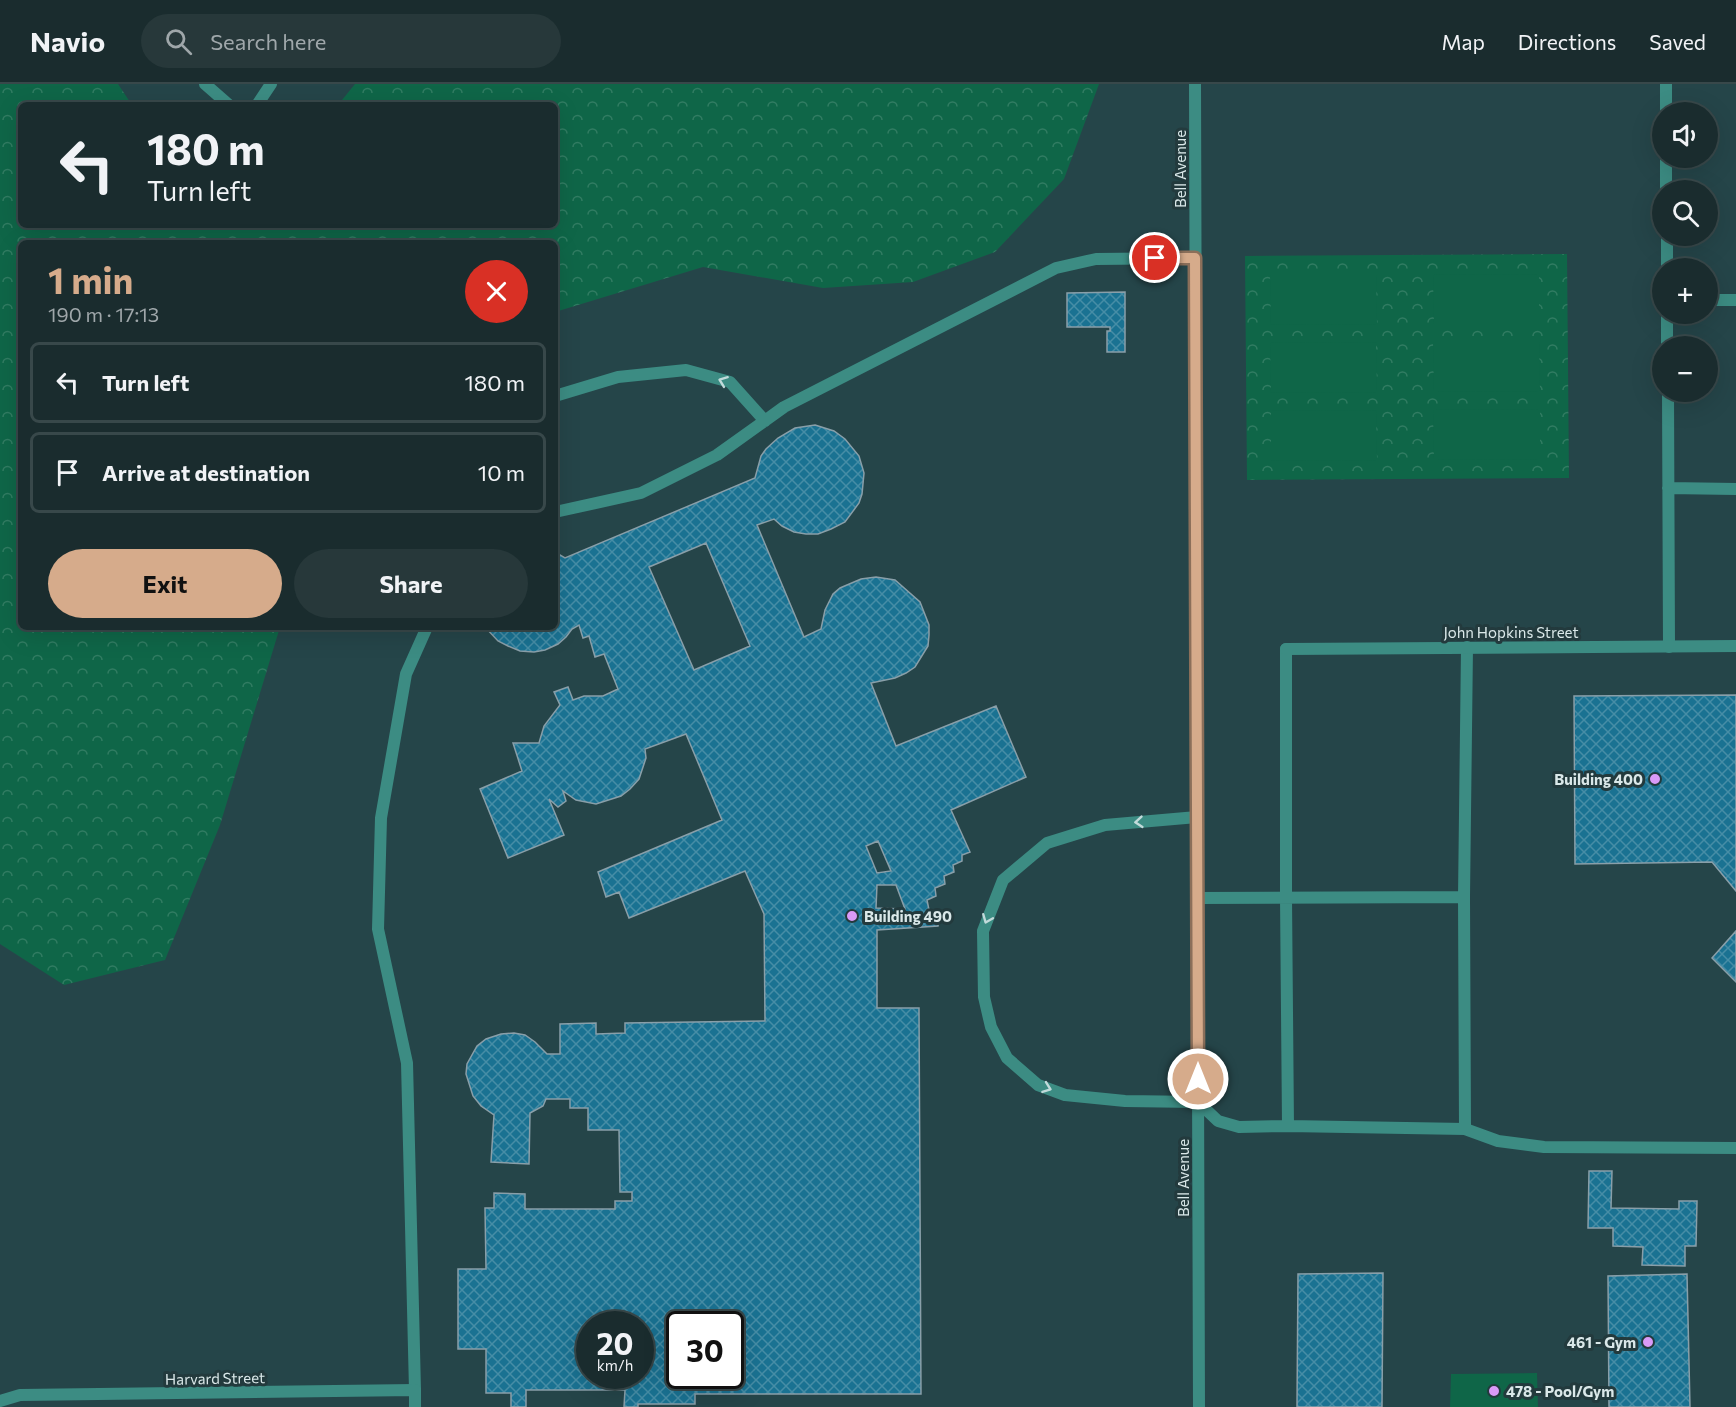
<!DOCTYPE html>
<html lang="en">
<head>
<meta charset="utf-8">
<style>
	body { margin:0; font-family:Commissioner,sans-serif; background:#27383a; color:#f1f3f6; height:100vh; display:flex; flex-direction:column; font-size:22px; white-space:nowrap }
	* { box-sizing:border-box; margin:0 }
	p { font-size:20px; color:#9fa7aa }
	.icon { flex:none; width:33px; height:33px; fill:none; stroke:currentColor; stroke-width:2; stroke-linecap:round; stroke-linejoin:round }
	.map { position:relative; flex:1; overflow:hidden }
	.panel { position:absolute; left:18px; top:156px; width:540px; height:390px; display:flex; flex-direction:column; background:#1a2c2e; border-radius:9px; box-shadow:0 6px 24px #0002,0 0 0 2px #38484a }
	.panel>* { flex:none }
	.guide { position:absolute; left:18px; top:18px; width:540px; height:126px; border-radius:9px; box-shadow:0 6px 24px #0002,0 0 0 2px #38484a; background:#1a2c2e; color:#f1f3f6; overflow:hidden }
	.tools { position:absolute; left:1652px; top:18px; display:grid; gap:12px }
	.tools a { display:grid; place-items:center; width:66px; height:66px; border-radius:50%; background:#1a2c2e; box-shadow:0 6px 24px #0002,0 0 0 2px #38484a; font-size:30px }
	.speed { position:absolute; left:576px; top:1227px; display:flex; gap:12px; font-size:30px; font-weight:700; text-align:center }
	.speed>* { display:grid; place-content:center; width:78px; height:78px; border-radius:50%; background:#1a2c2e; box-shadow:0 6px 24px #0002,0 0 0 2px #38484a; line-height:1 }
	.speed small { font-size:15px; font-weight:400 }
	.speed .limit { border:3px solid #111; border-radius:9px; background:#fff; color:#111 }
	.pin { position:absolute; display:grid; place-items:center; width:51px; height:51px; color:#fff; margin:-26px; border:3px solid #fff; border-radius:50%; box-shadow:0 2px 6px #0007 }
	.me { position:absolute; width:66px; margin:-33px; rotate:0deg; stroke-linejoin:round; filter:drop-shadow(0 0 4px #0008) }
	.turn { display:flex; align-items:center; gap:21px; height:126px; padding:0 30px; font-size:27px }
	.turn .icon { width:78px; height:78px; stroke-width:2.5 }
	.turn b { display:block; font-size:42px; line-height:51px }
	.round { display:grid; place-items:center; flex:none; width:63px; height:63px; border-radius:32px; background:#27383a }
	.summary { display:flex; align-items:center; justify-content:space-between; height:102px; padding:0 30px }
	h1 { font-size:36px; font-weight:700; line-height:45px; color:#d6ab8b }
	.cta { display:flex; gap:12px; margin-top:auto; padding:12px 30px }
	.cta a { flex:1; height:69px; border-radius:36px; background:#d6ab8b; color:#111; font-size:24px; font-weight:700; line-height:69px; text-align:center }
	.cta a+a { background:#27383a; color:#f1f3f6 }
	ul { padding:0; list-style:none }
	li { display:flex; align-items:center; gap:18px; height:81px; margin:0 12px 9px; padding:0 18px; border:3px solid #38484a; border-radius:9px }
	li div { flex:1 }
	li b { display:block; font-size:22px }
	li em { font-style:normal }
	header { display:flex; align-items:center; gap:36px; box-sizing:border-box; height:84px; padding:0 30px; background:#1a2c2e; border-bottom:2px solid #38484a }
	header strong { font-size:28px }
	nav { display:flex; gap:33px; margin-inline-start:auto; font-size:21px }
	.search { width:420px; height:54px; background:#27383a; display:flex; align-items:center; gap:15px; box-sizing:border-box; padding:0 21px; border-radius:33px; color:#9fa7aa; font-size:22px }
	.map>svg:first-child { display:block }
	.built { fill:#254549; fill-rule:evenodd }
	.forest { fill:url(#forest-crowns) }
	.pitch { fill:#0f6648 }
	.building { fill:url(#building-cross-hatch); stroke:#899fa9; stroke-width:1.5; fill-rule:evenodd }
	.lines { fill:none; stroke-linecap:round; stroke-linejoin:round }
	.lane { stroke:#3c8c83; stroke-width:12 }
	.street { stroke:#3c8c83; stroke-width:12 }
	.oneway { stroke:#c2dada }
	.route-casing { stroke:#8b6f5a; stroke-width:15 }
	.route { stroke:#d6ab8b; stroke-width:10 }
	.poi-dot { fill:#d99af7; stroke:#233a3d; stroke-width:2 }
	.labels { text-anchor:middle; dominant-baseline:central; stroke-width:6; stroke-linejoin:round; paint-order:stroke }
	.street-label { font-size:15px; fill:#dae8e9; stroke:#233a3d }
	.poi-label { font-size:15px; font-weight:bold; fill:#dae8e9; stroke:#233a3d; text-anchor:end }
</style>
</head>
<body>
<header>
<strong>Navio</strong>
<div class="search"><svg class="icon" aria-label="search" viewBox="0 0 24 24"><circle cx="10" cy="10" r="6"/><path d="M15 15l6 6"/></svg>Search here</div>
<nav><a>Map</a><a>Directions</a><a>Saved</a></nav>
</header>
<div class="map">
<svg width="1736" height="1323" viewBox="0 0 1736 1323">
	<defs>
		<pattern id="forest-crowns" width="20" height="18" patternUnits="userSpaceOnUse" patternTransform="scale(1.5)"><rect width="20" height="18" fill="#0f6648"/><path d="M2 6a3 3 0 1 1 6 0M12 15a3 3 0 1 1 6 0" fill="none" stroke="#317c62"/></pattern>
		<pattern id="building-cross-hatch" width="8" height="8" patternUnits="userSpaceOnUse" patternTransform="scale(1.5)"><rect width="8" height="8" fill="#1a7292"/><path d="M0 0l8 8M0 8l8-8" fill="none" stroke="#468da6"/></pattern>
	</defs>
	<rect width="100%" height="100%" fill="#233a3d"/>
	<path class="built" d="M0 0H1736V1323H0ZM21 21H555V141H21ZM1662 28H1707V74H1662ZM1662 106H1707V152H1662ZM21 159H555V543H21ZM1662 184H1707V230H1662ZM1662 262H1707V308H1662ZM590 1240H640V1292H590ZM680 1240H730V1292H680Z"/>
	<path class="forest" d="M0 0H118L132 21H21V141H555V21H338L355 0H1099L1064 95 995 168 913 198 823 204 703 183 555 228V159H21V543H280L220 741 165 876 64 901 0 860Z
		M1567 170 1569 394 1247 396 1245 172Z"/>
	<path class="pitch" d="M1539 190V240H1434L1433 191Z
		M1270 191H1376L1377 240 1271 241Z
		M1376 258 1377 308 1271 309 1270 259Z
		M1433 258H1539L1540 307 1434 308Z
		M1540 325V375L1434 376 1433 326Z
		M1376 326 1377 376 1271 377V327Z
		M1537 1289 1538 1323H1450L1451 1290Z"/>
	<path class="building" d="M1125 208V268H1107V247H1110V243H1067V209Z
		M815 341 834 347 845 355 859 372 864 389 862 410 859 419 845 438 831 445 818 450H806L794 448 782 442 774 435 757 441 804 553 821 545 825 526 833 510 840 504 861 495 876 493 895 496 920 518 929 541V551L928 562 915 583 906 589 895 594 871 599 896 662 996 622 1026 693 951 726 970 768 962 771V777L953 781 954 788 944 792 945 800 935 804 936 812 927 816 929 826 940 827 938 842 877 846V924H919L921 1310H695V1320H638V1323H624L625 1306H526V1323H511V1309H486V1265H458V1185H486L485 1124H494V1109L525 1110V1125H615V1117H632V1108H620L619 1046H588V1024H570V1015H546L543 1022 530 1029 529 1080 491 1078 494 1031 481 1022 473 1012 466 990 467 980 477 962 486 955 501 950 514 949 525 951 535 958 547 970H560V940L596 939V950L625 949V939L765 937 764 830 745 787 629 834 619 808 606 813 598 788 722 736 686 650 645 665 646 674 639 695 630 705 621 712 596 720 576 716 563 707 566 717 558 723 549 715 564 751 508 774 480 705 522 687 513 659H539L544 642 560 621 554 608 568 603 573 616 584 612H603L618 605 604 570 595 573 589 552 583 554 579 541 572 545 566 553 558 560 545 566 534 568 520 567 508 562 498 557 485 543H555V468L565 474 755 394 761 372 766 365 778 354 795 344ZM706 459 750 562 694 586 649 483ZM878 757 891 787 877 789 866 762ZM877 801H896L905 825 876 824ZM590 1240H640V1292H590ZM680 1240H730V1292H680Z
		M1736 611V807L1712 778 1575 780 1574 612Z
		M1736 847V898L1712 874Z
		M1589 1087H1612L1611 1124 1679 1125V1117H1697L1696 1162H1685V1182L1642 1181 1643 1163 1613 1162V1144H1588Z
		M1383 1189 1382 1323H1297L1298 1190Z
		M1687 1190 1690 1323H1609L1608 1192Z"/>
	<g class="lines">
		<path class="lane" d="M205 0 229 21
			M1666 0V28
			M257 21 271 0
			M1666 74V106
			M1667 152V184
			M1707 216H1736
			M1667 230V262
			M1668 308 1669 563
			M555 312 618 293 686 286 730 298 765 337
			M1668 404 1736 405
			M555 428 641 409 717 371 784 323 1056 184 1096 175 1195 174
			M1286 565V814L1288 1042
			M1197 733 1105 741 1047 759 1003 796 983 847 984 913 991 943 1007 974 1038 1001 1065 1011 1125 1017 1198 1018 1218 1037 1239 1043 1288 1042 1465 1045 1464 813 1197 814
			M1464 813 1467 563
			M1465 1045 1498 1057 1544 1063 1736 1064
			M415 1306 407 979 378 845 381 734 406 590 427 543"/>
		<path class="street" d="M1195 0 1199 1323
			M1286 565 1736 562
			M0 1317 20 1311 415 1306V1323"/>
	</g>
	<defs><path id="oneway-chevron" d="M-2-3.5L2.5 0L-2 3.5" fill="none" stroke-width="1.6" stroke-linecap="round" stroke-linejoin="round" transform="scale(1.5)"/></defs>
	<g class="oneway">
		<use href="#oneway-chevron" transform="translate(723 297) rotate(-159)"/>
		<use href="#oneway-chevron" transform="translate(1139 738) rotate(175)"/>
		<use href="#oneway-chevron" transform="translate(987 835) rotate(112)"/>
		<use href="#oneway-chevron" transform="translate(1047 1004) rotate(20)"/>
	</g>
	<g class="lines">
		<g class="route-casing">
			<path id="route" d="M1155 174H1195L1198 995"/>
		</g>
		<use href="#route" class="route"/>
	</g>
	<g class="poi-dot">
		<circle cx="1655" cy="695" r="6"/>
		<circle cx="852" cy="832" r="6"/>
		<circle cx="1648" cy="1258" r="6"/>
		<circle cx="1494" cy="1307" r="6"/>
	</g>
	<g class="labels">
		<g class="street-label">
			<text transform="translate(1180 85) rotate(-90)">Bell Avenue</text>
			<text x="1511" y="548">John Hopkins Street</text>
			<text transform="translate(1183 1094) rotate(-90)">Bell Avenue</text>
			<text transform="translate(215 1294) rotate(-1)">Harvard Street</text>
		</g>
		<g class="poi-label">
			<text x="1643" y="695">Building 400</text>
			<text x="864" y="832" text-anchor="start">Building 490</text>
			<text x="1636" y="1258">461 - Gym</text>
			<text x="1506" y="1307" text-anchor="start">478 - Pool/Gym</text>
		</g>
	</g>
</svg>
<div class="tools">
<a><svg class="icon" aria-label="sound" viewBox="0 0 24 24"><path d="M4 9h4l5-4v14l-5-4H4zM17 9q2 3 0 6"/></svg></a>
<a><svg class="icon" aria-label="search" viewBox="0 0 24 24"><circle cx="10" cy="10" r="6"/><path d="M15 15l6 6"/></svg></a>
<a>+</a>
<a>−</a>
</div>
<div class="speed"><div>20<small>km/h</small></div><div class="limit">30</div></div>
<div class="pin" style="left:1155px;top:174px;background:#d93025"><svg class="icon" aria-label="arrive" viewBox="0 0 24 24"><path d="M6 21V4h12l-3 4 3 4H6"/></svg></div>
<svg class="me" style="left:1198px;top:995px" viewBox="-20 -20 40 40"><circle r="17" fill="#d6ab8b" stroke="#fff" stroke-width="3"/><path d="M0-11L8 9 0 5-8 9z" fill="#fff"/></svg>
<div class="guide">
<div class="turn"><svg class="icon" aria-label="left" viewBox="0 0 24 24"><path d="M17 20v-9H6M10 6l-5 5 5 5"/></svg><div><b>180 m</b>Turn left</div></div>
</div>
<section class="panel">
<div class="summary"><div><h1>1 min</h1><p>190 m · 17:13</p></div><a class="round" style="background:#d93025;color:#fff"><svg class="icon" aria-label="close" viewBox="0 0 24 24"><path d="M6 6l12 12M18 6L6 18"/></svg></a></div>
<ul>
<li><svg class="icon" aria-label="left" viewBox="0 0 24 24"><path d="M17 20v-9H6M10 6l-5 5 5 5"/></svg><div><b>Turn left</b></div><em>180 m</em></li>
<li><svg class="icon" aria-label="arrive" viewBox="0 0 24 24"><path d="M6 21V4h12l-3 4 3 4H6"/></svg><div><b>Arrive at destination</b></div><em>10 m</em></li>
</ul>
<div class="cta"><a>Exit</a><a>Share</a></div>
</section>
</div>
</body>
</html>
